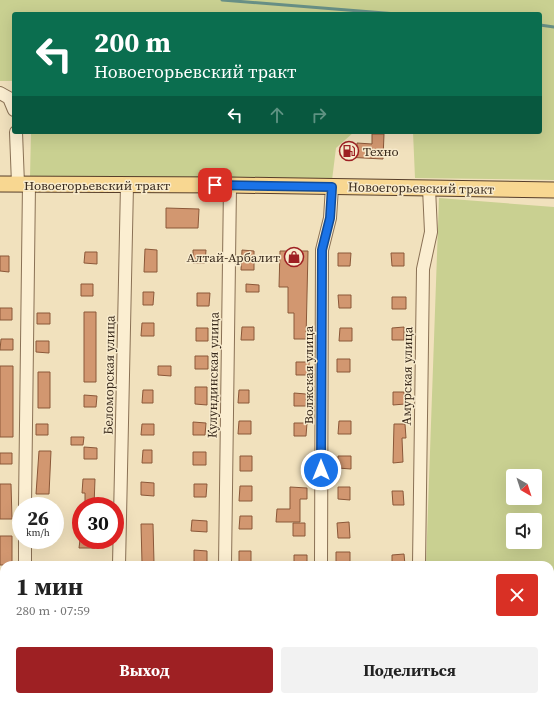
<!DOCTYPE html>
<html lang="ru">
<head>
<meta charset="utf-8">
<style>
	body { margin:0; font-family:"Source Serif 4",serif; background:#f2f2f2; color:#222; height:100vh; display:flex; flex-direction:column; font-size:15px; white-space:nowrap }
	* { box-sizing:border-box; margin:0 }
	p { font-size:13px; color:#767676 }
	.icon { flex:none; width:22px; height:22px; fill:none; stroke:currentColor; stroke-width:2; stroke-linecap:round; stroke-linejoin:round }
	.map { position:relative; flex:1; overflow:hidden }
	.drawer { position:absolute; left:0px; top:561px; width:554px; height:140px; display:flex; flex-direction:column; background:#fff; border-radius:12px 12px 0 0; box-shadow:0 4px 16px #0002 }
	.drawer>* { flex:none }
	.guide { position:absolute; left:12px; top:12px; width:530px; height:122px; border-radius:4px; box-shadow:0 4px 16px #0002; background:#0b6e4f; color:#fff; overflow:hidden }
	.needle { width:26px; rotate:141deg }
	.buttons { position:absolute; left:506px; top:469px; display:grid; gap:8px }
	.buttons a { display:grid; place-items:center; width:36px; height:36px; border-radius:4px; background:#fff; box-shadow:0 4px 16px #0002; font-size:20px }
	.speed { position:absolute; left:12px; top:497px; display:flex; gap:8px; font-size:20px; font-weight:700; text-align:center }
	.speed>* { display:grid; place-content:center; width:52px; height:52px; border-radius:50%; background:#fff; box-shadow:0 4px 16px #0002; line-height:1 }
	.speed small { font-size:10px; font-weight:400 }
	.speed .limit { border:6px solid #d22; background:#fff; color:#111 }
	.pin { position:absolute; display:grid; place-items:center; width:34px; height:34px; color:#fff; margin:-17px; border-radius:8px; box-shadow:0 2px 6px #0006 }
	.me { position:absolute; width:44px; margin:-22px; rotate:0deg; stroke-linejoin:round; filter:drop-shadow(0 0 3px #0008) }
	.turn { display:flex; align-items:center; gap:14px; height:84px; padding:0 16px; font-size:18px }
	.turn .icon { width:52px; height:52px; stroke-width:2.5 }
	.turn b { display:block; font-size:28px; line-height:34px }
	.lanes { display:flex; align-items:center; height:38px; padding:0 16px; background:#0003; justify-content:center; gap:20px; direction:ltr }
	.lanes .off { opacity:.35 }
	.round { display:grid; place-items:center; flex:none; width:42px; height:42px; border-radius:4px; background:#f2f2f2 }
	.summary { display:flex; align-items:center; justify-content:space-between; height:68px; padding:0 16px }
	h1 { font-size:24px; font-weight:700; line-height:30px }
	.cta { display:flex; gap:8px; margin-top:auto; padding:8px 16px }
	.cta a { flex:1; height:46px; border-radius:4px; background:#9e2023; color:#fff; font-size:16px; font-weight:700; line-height:46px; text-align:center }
	.cta a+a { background:#f2f2f2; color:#222 }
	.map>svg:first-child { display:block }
	.green { fill:#c9d091; fill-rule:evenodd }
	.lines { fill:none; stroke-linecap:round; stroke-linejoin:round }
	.stream { stroke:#689086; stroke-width:3 }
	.building { fill:#d29770; stroke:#8b5839 }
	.minor-casing { stroke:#8a7155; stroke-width:14 }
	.major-casing { stroke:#573e2a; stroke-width:17 }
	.minor { stroke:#fbeed1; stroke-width:12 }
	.major { stroke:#f8d791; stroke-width:15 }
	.route-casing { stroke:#114b97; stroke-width:10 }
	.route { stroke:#1a73e8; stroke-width:7 }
	.labels { text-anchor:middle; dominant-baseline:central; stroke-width:3; stroke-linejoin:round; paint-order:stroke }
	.poi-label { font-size:13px; fill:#38291b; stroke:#f8ebcd; text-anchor:start }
	.street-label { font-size:13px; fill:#38291b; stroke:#f8ebcd }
</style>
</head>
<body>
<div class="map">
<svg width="554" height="701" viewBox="0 0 554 701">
	<rect width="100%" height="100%" fill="#f1e1bd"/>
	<path class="green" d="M0 0H554V180L415 178 413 132H540V14H14V81H0Z
		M31 132H354L336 148 332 180 230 177H30Z
		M439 198 554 207V701H421V697H550V565H426ZM513 476H535V498H513ZM513 520H535V542H513Z"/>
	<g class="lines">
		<path class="stream" d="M222 0 397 14
			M540 25 554 27"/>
	</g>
	<path class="building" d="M372 134H384L383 159 345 157V146H357V143L372 144Z
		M166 208 199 209 198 228H166Z
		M145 249 157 250V272H144Z
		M193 250H206L205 263H193Z
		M242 250 254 251V270H241Z
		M280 251H308L306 339H294V313H288V287H279Z
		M85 252H97V264L84 263Z
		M338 253H351L350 266H338Z
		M391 253H404V266H392Z
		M0 256H9V272L0 271Z
		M81 284H93V296H81Z
		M246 284 259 285V292H246Z
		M143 292H154L153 305H143Z
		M197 293H210L209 306H197Z
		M338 295H351V308H339Z
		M392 297H406V309H392Z
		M0 308H12V320H0Z
		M84 312H96V382H84Z
		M37 313H50V324H37Z
		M142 323H154V336H141Z
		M242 327H254V340H241Z
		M404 327V340H392V328Z
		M196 328H208V341H196Z
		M340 328H352V341H339Z
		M1 339H13V350H0Z
		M36 341H49V353L36 352Z
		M195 356H208V369H195Z
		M337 359H350V372H337Z
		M296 362H309V375H296Z
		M0 366H13V437H0Z
		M158 366H171V376L158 375Z
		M38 372H50V408H38Z
		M195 387H207V405L195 404Z
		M143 390H153V403H142Z
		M239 390H249V403H238Z
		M393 392H404L405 404 393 405Z
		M294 393 306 394V406H294Z
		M84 395 97 396 96 407H84Z
		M239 421H251V434H238Z
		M339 421H351V434H338Z
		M193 422 206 423 205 435H193Z
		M294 423H307L306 436H294Z
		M36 424H48V435H36Z
		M142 424H154V435H141Z
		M394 424H405L406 438H402L403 462 393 463Z
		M71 437H84L83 445H71Z
		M84 447 97 448V459H84Z
		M143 450H152V463H142Z
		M39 451H51L49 494H36Z
		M193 452H206V465H193Z
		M0 453H12V464H0Z
		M240 456H252V471H240Z
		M338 456H351V469L338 468Z
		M83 479H95L94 506H85V493H82Z
		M141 482 154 483V496L141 495Z
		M0 484H11L12 519H0Z
		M194 484H207L206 497H194Z
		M240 486H252V501H239Z
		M290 487 307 488V499H300V522H276L277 509H290Z
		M338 487H350V500L338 499Z
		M392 491H403L404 505H393Z
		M240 516H252V529H239Z
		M192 520 207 521V532L191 531Z
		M349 522 350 538H338L337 523Z
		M293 523H305V536H293Z
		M141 524H153L154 563H142Z
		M0 536H12V565H0Z
		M80 540H95V548H79Z
		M194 550 207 551V563H194Z
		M239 551H251V564H239Z
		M336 552H350V565H336Z
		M404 554 405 565H392V555Z
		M294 555H307V565H294Z"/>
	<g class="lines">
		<g class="minor-casing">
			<path id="minor" d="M0 93 9 98 14 110
				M16 132 18 184
				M25 506 29 184
				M25 565V540
				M119 565 127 185
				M225 565 230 185
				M321 565 322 250 330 218 332 187
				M419 565 423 269 431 232 429 188
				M0 682H4
				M23 701V697
				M116 701V697
				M223 701V697
				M320 701V697
				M417 701V697"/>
		</g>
		<g class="major-casing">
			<path id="major" d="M0 184 230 185 554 190"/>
		</g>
		<use href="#minor" class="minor"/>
		<use href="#major" class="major"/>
	</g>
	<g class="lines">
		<g class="route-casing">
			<path id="route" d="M215 185 332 187 330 218 322 250 321 470"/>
		</g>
		<use href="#route" class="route"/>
	</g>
	<defs>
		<g id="fuel-ring" transform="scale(1)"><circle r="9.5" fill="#f8ebcd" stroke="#9e2023" stroke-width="1.5"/><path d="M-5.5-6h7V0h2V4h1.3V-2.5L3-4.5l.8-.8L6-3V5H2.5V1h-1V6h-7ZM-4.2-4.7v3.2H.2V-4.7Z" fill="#9e2023"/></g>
		<g id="shop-ring" transform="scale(1)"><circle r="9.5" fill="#f8ebcd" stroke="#9e2023" stroke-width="1.5"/><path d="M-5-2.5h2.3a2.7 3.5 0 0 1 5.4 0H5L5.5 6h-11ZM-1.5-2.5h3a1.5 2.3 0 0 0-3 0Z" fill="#9e2023"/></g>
	</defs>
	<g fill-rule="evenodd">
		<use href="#fuel-ring" x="349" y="151"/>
		<use href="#shop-ring" x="294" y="257"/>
	</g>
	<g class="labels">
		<g class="poi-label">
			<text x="363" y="151">Техно</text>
			<text x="280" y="257" text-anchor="end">Алтай-Арбалит</text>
		</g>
		<g class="street-label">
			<text x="97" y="185">Новоегорьевский тракт</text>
			<text transform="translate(421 188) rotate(1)">Новоегорьевский тракт</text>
			<text transform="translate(109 375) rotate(-89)">Беломорская улица</text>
			<text transform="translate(213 375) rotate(-89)">Кулундинская улица</text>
			<text transform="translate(308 375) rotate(-90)">Волжская улица</text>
			<text transform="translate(407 376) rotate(-89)">Амурская улица</text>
		</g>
	</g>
</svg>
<div class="buttons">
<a><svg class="needle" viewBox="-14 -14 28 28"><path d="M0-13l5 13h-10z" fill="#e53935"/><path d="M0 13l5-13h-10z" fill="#767676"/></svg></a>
<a><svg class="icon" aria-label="sound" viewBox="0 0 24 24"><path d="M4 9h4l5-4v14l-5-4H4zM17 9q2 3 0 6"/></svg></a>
</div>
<div class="speed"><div>26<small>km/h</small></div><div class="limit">30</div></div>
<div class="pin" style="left:215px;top:185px;background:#d93025"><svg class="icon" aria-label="arrive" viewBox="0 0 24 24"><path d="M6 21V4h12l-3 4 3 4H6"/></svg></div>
<svg class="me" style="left:321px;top:470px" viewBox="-20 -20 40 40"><circle r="17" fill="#1a73e8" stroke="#fff" stroke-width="3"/><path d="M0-11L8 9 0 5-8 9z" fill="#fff"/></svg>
<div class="guide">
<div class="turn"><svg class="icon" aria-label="left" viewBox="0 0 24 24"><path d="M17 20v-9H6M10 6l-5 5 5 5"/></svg><div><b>200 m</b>Новоегорьевский тракт</div></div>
<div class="lanes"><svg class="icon" aria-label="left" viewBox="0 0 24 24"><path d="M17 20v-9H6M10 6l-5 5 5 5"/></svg><svg class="icon off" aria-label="ahead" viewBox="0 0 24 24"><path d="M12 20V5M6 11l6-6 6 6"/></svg><svg class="icon off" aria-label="right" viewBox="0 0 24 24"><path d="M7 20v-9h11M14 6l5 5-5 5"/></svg></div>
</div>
<section class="drawer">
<div class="summary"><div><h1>1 мин</h1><p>280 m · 07:59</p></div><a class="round" style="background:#d93025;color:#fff"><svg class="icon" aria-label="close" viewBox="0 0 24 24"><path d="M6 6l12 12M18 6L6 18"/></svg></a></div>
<div class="cta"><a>Выход</a><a>Поделиться</a></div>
</section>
</div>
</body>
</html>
